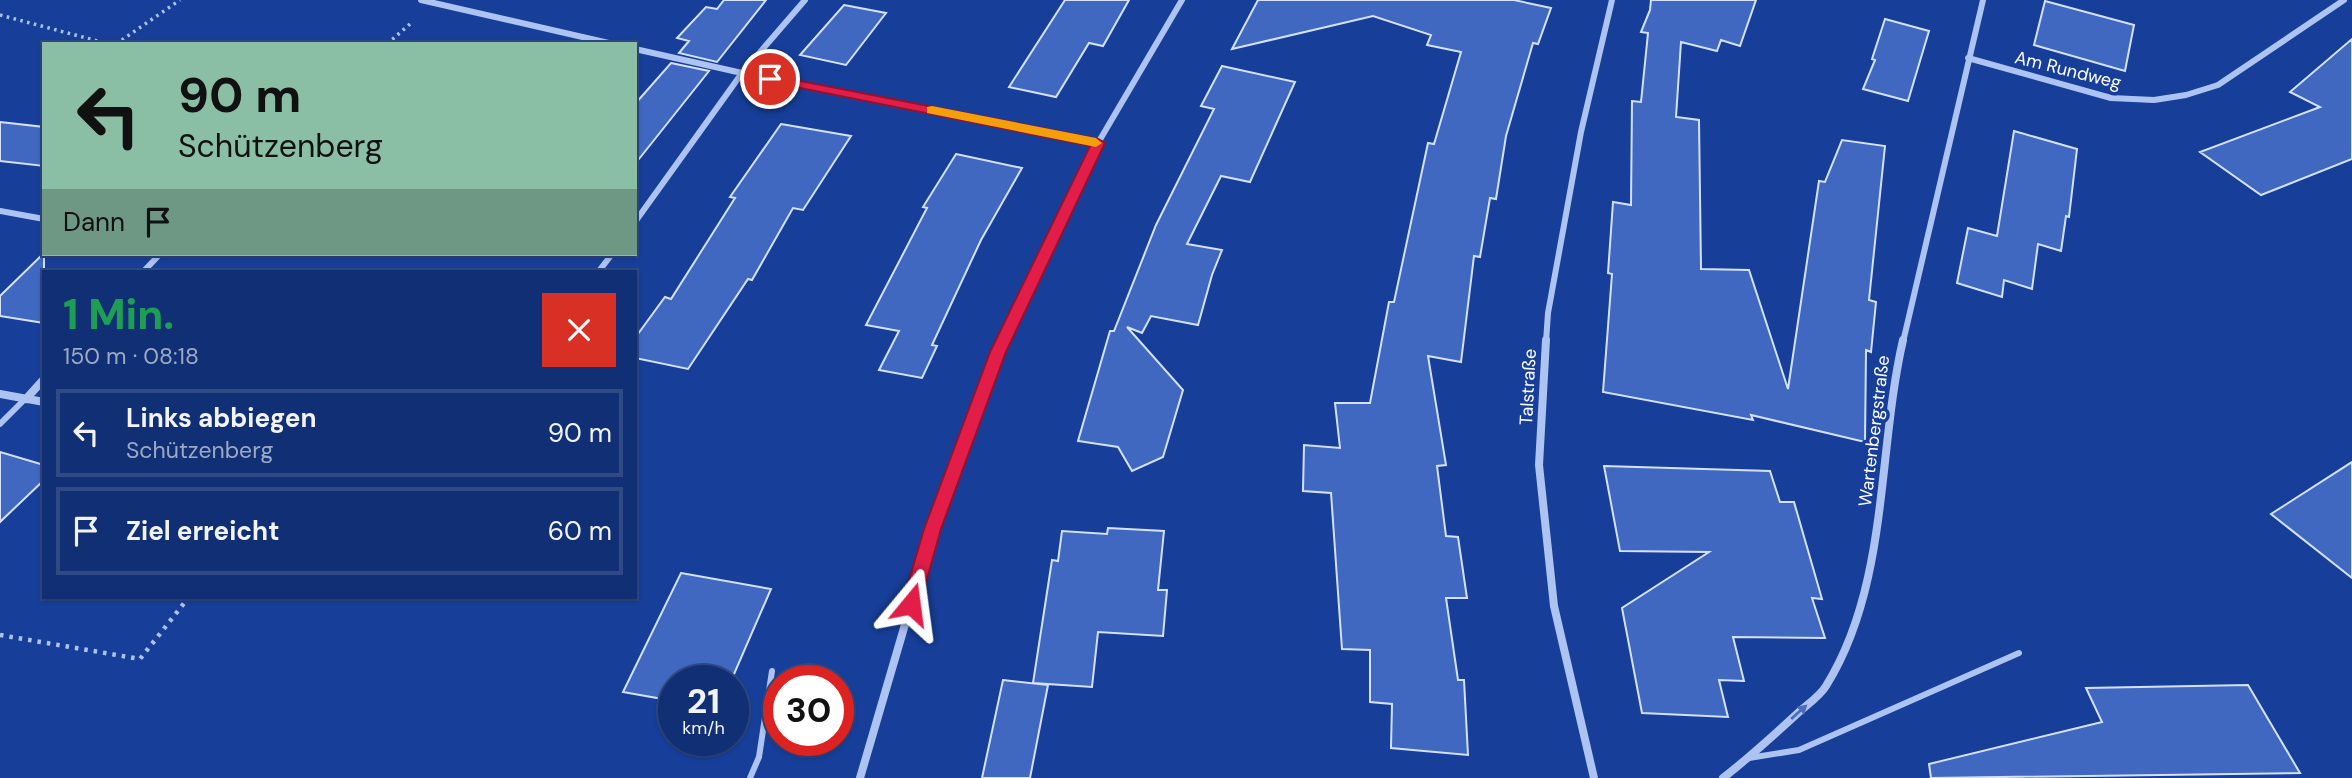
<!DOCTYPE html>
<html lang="de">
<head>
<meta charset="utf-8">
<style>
	body { margin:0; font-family:"DM Sans",sans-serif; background:#1e3b7c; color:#f1f3f6; height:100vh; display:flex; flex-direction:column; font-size:26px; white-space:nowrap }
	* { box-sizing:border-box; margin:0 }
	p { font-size:23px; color:#9ca9c5 }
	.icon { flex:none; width:38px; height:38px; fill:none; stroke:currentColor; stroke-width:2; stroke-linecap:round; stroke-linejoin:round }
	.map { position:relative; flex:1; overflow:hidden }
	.details { position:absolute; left:42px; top:270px; width:595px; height:329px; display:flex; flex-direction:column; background:#112f74; border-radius:0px; box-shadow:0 2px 5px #0004,0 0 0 2px #304a86 }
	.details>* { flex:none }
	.top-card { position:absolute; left:42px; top:42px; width:595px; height:214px; border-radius:0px; box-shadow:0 2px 5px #0004,0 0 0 2px #304a86; background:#8abfa5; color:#111; overflow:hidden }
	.speed { position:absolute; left:658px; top:665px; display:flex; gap:14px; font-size:35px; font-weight:700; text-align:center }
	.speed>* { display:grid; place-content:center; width:91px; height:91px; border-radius:50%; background:#112f74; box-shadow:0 2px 5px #0004,0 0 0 2px #304a86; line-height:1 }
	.speed small { font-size:18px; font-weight:400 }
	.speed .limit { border:10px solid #d22; background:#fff; color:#111 }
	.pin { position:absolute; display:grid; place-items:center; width:60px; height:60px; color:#fff; margin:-30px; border:4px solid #fff; border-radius:50%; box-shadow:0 2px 7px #0007 }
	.me { position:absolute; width:77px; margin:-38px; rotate:16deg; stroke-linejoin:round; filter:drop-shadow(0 0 5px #0008) }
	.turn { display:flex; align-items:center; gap:24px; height:147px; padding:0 21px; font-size:32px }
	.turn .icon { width:91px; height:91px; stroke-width:2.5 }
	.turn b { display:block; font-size:49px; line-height:60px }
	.then { display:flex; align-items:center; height:66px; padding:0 21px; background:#0003; gap:14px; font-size:26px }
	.round { display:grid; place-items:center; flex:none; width:74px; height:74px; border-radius:0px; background:#1e3b7c }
	.headline { display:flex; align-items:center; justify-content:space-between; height:119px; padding:0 21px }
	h1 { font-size:42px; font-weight:800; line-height:52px; color:#1e9e55 }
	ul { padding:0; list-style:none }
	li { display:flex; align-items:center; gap:21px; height:88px; margin:0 14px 10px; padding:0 7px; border:4px solid #304a86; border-radius:0px }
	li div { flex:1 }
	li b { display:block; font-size:26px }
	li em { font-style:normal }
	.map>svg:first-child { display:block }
	.building { fill:#4068c1; stroke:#d4e1fc; stroke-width:2 }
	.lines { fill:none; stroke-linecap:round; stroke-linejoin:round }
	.path-far1 { stroke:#adc3f2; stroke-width:3.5; stroke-dasharray:2.5 4.5; stroke-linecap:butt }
	.path { stroke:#adc3f2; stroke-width:4.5; stroke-dasharray:3.5 6; stroke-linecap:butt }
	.service { stroke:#adc3f2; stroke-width:6 }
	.minor-far1 { stroke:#adc3f2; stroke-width:6 }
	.minor { stroke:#adc3f2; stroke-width:8 }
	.oneway { fill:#4c6db9 }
	.route { fill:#e11d48; stroke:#92132f; stroke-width:2 }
	.slow { fill:#f59e0b }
	.labels { text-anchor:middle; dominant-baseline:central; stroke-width:7; stroke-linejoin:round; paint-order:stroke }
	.street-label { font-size:18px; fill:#fff; stroke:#173f9a }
</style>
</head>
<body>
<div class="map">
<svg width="2352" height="778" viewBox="0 0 2352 778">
	<rect width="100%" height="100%" fill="#173f9a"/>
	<path class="building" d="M724 0H766L717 62 679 53 689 41 677 38 706 7 717 9Z
		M1065 0H1129L1103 46 1089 43 1056 97 1009 87Z
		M1258 0H1514L1551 8 1538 44 1533 43 1506 136 1496 199 1490 198 1480 257 1474 256 1461 362 1428 356 1446 465 1437 466 1446 536 1458 537 1467 598H1446L1458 680H1464L1468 755 1391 748 1392 704 1370 702V650L1342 649 1331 493 1303 491 1304 445 1340 448 1335 403H1370L1389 302H1394L1428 143 1434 144 1461 52 1427 45 1431 35 1373 16 1232 49Z
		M1651 0H1756L1740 46 1721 40 1717 51 1681 42 1676 117 1699 120 1701 269 1749 270 1788 389 1819 181 1825 182 1842 140 1885 146 1869 300 1876 302 1871 352 1866 350 1865 442 1751 415 1753 420 1603 392 1612 274 1608 273 1613 202 1631 205 1632 101 1641 102 1648 33 1641 32 1650 10Z
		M2045 1 2134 25 2125 71 2034 45Z
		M844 5 886 13 846 65 800 55Z
		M1885 19 1929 31 1908 101 1863 89 1875 60 1872 59Z
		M2352 39V159L2261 195 2200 152 2320 107 2290 92Z
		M671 63 709 71 635 164V104Z
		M1222 66 1295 82 1250 182 1221 176 1187 244 1222 250 1212 275 1198 325 1151 316 1142 333 1127 327 1183 390 1163 457 1132 471 1118 447 1078 441 1110 331H1114L1156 225 1214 109 1201 106Z
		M0 122 44 127V166L0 161Z
		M781 124 851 136 803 210 793 208 752 280 748 279 688 369 635 358V338L665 297 671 299 735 198 730 197Z
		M2014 131 2077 149 2069 217 2066 216 2061 251 2038 244 2032 289 2004 280 2002 297 1957 283 1968 228 1997 236Z
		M956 154 1022 168 981 240 932 345 937 346 922 378 879 370 899 331 866 325 927 208 923 207Z
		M44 253V323L0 316V296Z
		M0 452 44 465V480L0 522Z
		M2352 462V578L2271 514Z
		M1604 466 1770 471 1780 502H1794L1822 599 1812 598 1825 638 1733 637 1744 681 1719 680 1728 717 1642 713 1622 608 1709 552 1620 551Z
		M1108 528 1164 531 1158 590H1167L1163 636 1098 632 1092 687 1033 683 1052 560 1058 561 1062 531 1107 534Z
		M681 573 771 589 731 681H674V701L623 692Z
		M1003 680 1048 685 1030 778H982Z
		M2248 685 2300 773 1931 778 1929 764 2102 722 2086 688Z"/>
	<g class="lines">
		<path class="path-far1" d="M0 15 109 44
			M116 44 180 0
			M387 44 410 24"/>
		<path class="path" d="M0 635 140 659 189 597"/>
		<path class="service" d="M0 424 25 399
			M1749 758 1799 750 2019 653
			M750 778 759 757 772 671"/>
		<path class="minor-far1" d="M421 0 613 44
			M805 0 742 73 1098 143
			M635 49 742 73 635 222
			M1968 58 2111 98 2154 100 2186 95 2218 85 2344 0
			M0 211 44 219
			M144 271 160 254
			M599 271 612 254
			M1003 342 1098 143 1182 0
			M1546 342 1548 313 1581 132 1612 0
			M1903 342 1983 0"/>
		<path class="minor" d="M1546 340 1539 465 1554 606 1594 778
			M0 394 44 402
			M26 399 44 379
			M860 778 933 529 1004 340
			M1723 778C1750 757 1774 735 1799 712 1808 704 1820 696 1826 686 1889 585 1877 453 1903 340"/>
	</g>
	<defs><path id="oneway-solid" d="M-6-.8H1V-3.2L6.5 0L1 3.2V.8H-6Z" transform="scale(1.75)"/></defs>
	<use class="oneway" href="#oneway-solid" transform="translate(1799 712) rotate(-42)"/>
	<path class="route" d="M770 75 1098 139 1105 143 1006 352 941 529 920 604 917 610 911 612 904 610 902 604 924 529 990 352 1090 146 765 81V76Z"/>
	<path class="slow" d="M932 106 1096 138 1102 143 1096 147 927 113V107Z"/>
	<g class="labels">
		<g class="street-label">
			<text transform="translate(2068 70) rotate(14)">Am Rundweg</text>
			<text transform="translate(1528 387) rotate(-87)">Talstraße</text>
			<text transform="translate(1874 431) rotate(-83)">Wartenbergstraße</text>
		</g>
	</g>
</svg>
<div class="speed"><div>21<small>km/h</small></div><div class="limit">30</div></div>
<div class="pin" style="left:770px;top:79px;background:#d93025"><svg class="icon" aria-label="arrive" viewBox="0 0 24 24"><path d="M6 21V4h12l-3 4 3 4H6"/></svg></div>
<svg class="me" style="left:911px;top:604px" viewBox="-20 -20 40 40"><path d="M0-17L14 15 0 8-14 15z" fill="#e11d48" stroke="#fff" stroke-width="4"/></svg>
<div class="top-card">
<div class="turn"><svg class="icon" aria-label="left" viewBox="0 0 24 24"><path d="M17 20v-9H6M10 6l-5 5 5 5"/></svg><div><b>90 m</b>Schützenberg</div></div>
<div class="then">Dann<svg class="icon" aria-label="arrive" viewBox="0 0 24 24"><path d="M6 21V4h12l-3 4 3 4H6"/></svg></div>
</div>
<section class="details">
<div class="headline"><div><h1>1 Min.</h1><p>150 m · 08:18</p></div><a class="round" style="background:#d93025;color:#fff"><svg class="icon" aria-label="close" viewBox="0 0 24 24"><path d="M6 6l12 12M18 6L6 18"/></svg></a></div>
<ul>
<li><svg class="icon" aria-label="left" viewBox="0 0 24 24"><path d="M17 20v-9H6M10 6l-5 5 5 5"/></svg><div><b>Links abbiegen</b><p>Schützenberg</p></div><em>90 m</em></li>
<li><svg class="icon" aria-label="arrive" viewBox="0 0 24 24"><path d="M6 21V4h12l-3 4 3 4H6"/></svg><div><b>Ziel erreicht</b></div><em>60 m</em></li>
</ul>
</section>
</div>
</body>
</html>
